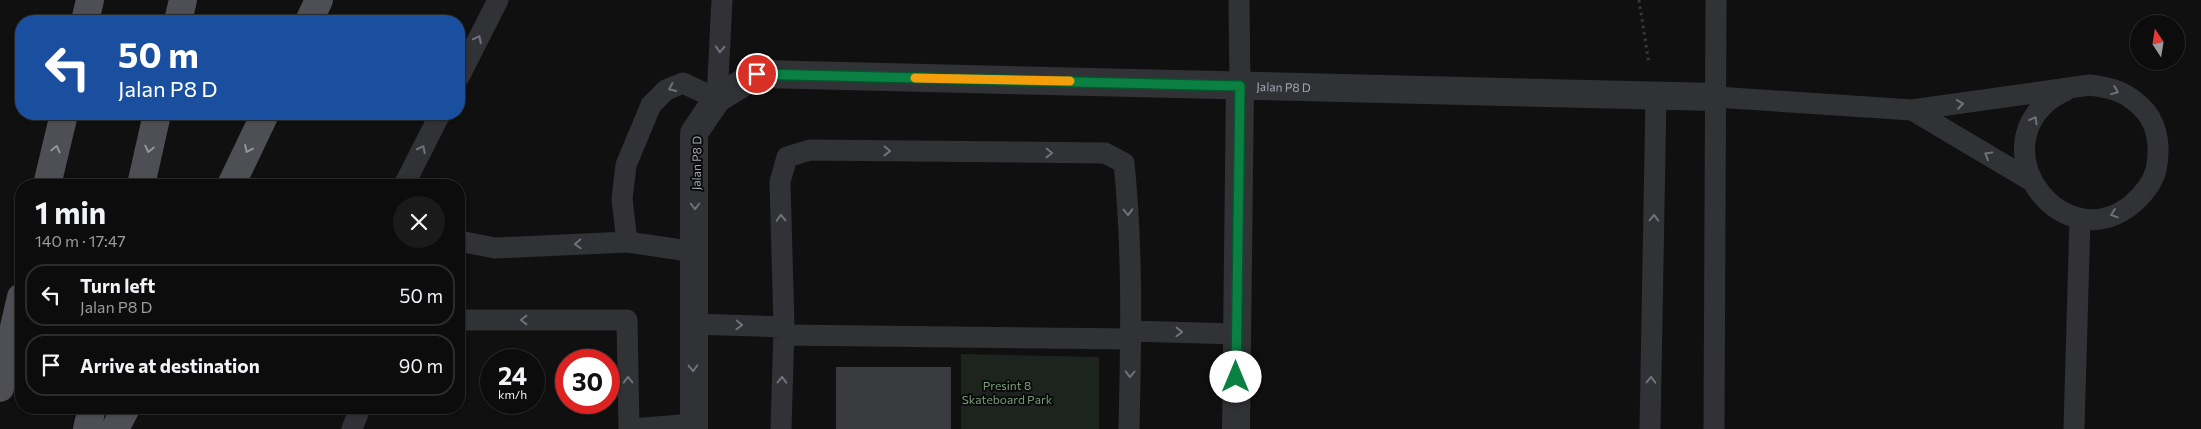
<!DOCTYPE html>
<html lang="en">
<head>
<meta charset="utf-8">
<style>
	body { margin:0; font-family:Commissioner,sans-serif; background:#1a1a1b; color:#f1f3f6; height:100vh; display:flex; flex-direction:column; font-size:19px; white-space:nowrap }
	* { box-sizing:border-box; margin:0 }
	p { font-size:16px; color:#9a9b9d }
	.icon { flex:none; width:28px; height:28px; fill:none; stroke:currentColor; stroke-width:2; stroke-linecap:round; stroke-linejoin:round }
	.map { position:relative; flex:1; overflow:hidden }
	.panel { position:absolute; left:15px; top:179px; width:450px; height:235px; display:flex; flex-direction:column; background:#0c0c0d; border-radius:20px; box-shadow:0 1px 4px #0004,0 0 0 1px #2c2c2e }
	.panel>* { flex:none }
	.hud { position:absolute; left:15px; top:15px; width:450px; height:105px; border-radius:20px; box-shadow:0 1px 4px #0004,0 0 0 1px #2c2c2e; background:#1a4fa0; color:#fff; overflow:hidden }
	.needle { width:32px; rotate:348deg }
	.fabs { position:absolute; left:2130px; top:15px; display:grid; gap:10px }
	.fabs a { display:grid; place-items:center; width:55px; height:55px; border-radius:50%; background:#0c0c0d; box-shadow:0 1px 4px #0004,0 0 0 1px #2c2c2e; font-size:25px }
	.speed { position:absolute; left:480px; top:349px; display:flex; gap:10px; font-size:25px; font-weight:700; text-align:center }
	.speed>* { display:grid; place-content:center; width:65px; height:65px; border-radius:50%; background:#0c0c0d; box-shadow:0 1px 4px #0004,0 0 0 1px #2c2c2e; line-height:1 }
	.speed small { font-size:12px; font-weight:400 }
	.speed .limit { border:8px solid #d22; background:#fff; color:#111 }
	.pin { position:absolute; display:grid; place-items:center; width:42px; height:42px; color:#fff; margin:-21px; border:2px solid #fff; border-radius:50%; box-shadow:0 1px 5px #0007 }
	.me { position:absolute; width:55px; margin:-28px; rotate:0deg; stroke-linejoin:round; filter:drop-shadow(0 0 4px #0008) }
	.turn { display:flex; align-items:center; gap:18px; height:105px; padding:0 20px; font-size:22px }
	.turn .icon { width:65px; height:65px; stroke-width:2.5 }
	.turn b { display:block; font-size:35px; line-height:42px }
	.round { display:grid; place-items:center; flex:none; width:52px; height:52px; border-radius:26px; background:#1a1a1b }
	.overview { display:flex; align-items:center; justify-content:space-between; height:85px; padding:0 20px }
	h1 { font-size:30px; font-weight:700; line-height:38px }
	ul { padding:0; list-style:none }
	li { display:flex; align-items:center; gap:15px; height:62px; margin:0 10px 8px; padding:0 10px; border:2px solid #2c2c2e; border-radius:20px }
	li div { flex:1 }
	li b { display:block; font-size:19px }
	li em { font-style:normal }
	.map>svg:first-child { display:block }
	.green { fill:#1c241d }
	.building { fill:#3a3b3f }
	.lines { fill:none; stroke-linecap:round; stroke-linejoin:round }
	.path { stroke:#37393d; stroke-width:3; stroke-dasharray:2.5 4; stroke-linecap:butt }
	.lane { stroke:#313236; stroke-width:21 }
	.street { stroke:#313236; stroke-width:28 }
	.primary { stroke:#4d4f55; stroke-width:28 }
	.oneway { stroke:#6f727b }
	.oneway2 { stroke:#9095a0 }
	.route-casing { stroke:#07532c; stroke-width:12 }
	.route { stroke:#0b8043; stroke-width:9 }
	.slow { stroke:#f59e0b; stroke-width:9 }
	.labels { text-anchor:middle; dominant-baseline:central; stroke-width:4; stroke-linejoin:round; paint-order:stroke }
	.street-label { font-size:12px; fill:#a1a6b3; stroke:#0b0b0c }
	.park-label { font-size:12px; fill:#779e7a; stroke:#0b0b0c }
</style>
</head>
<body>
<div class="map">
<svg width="2201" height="429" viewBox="0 0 2201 429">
	<rect width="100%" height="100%" fill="#101011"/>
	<path class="green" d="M961 354 1099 357V429H961Z"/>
	<path class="building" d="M836 367H951V429H836Z"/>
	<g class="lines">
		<path class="path" d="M1639 0 1649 64"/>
		<path class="lane" d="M1239 0 1240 86
			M459 77 498 0
			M1716 97 1912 110 2090 85C2115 88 2129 93 2146 112 2159 128 2160 151 2156 170 2152 185 2142 196 2130 206 2064 256 1984 156 2048 101 2054 96 2062 93 2068 89
			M1912 110 2030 180
			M404 185 440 114
			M459 241 495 248 627 242 695 252
			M627 242 622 199 626 165 651 105 666 90 683 83 717 99 722 0
			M459 320H627L629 429
			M693 324 784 327
			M1130 331 1237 334
			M783 335 1131 339
			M352 429 360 408
			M632 429 694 424
			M781 429 784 327 780 182 787 157 810 150 1105 153 1124 163C1133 251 1131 341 1129 429
			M1650 429 1656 96
			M1714 429 1716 0
			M2074 429 2080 218"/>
		<g class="street">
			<path id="s1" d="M694 429V133L717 99 757 74 1716 97"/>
			<path d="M1236 429 1240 86"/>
		</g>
		<path class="primary" d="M85 21 90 0
			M178 21 183 0
			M309 21 319 0
			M47 185 64 114
			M141 185 157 114
			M231 185 265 114
			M0 388 21 297
			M87 429 92 408
			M115 429 126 408"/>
	</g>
	<defs><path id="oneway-chevron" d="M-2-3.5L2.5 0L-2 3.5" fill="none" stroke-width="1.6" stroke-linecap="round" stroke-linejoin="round" transform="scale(1.25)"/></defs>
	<g class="oneway">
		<use href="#oneway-chevron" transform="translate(478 39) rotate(-63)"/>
		<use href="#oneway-chevron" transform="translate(720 49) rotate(93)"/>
		<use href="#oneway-chevron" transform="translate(672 88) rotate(155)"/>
		<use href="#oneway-chevron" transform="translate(2115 91) rotate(22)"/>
		<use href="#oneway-chevron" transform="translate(1960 104) rotate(-8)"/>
		<use href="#oneway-chevron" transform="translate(2034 120) rotate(-61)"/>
		<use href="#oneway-chevron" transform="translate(422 149) rotate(-63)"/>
		<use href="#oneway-chevron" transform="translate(887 151) rotate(1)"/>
		<use href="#oneway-chevron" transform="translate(1049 153) rotate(1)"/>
		<use href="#oneway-chevron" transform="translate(1988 155) rotate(-150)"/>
		<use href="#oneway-chevron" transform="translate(695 206) rotate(90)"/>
		<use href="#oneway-chevron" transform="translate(1128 212) rotate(89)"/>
		<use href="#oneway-chevron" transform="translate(2114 214) rotate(161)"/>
		<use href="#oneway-chevron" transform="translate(781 218) rotate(-92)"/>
		<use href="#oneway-chevron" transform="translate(1654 218) rotate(-89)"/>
		<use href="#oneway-chevron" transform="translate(578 244) rotate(177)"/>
		<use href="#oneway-chevron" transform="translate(524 320) rotate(-180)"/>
		<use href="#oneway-chevron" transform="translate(739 325) rotate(2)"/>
		<use href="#oneway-chevron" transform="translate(1179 332) rotate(2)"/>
		<use href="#oneway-chevron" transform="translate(693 368) rotate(89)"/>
		<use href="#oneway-chevron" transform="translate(1130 374) rotate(91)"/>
		<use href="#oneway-chevron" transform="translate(628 380) rotate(-91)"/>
		<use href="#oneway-chevron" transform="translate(782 380) rotate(-89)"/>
		<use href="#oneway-chevron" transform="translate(1651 380) rotate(-89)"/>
	</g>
	<g class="oneway2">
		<use href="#oneway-chevron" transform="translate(56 149) rotate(-77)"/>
		<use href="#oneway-chevron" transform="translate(149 149) rotate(103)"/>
		<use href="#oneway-chevron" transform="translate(248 149) rotate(115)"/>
	</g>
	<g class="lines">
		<g class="route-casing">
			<path id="route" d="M757 74 1240 86 1236 377"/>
		</g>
		<use href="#route" class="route"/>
		<path class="slow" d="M915 78 1070 81"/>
	</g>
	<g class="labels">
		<g class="street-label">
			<text stroke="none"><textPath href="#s1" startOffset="911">Jalan P8 D</textPath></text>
			<text transform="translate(696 163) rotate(-89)">Jalan P8 D</text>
		</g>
		<g class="park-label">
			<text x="1007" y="385">Presint 8<tspan x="1007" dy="14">Skateboard Park</tspan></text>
		</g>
	</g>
</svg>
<div class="fabs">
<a><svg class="needle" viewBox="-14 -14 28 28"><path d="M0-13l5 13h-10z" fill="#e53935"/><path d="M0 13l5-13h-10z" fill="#9a9b9d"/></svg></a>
</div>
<div class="speed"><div>24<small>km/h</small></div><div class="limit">30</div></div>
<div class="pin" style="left:757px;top:74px;background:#d93025"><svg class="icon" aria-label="arrive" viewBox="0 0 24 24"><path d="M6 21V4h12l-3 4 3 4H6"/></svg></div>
<svg class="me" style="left:1236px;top:377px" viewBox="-20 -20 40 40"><circle r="19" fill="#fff"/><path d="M0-13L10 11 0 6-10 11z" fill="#0b8043"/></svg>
<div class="hud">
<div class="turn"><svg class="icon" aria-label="left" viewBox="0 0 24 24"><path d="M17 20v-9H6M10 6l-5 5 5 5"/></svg><div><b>50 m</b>Jalan P8 D</div></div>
</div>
<section class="panel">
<div class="overview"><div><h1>1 min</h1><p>140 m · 17:47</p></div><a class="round"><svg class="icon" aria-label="close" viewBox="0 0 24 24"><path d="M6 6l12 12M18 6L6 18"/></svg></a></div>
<ul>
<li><svg class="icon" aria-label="left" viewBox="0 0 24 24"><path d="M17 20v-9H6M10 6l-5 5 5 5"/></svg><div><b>Turn left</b><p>Jalan P8 D</p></div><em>50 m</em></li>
<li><svg class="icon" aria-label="arrive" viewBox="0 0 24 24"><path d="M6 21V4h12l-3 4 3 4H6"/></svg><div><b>Arrive at destination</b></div><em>90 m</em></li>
</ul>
</section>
</div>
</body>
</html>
